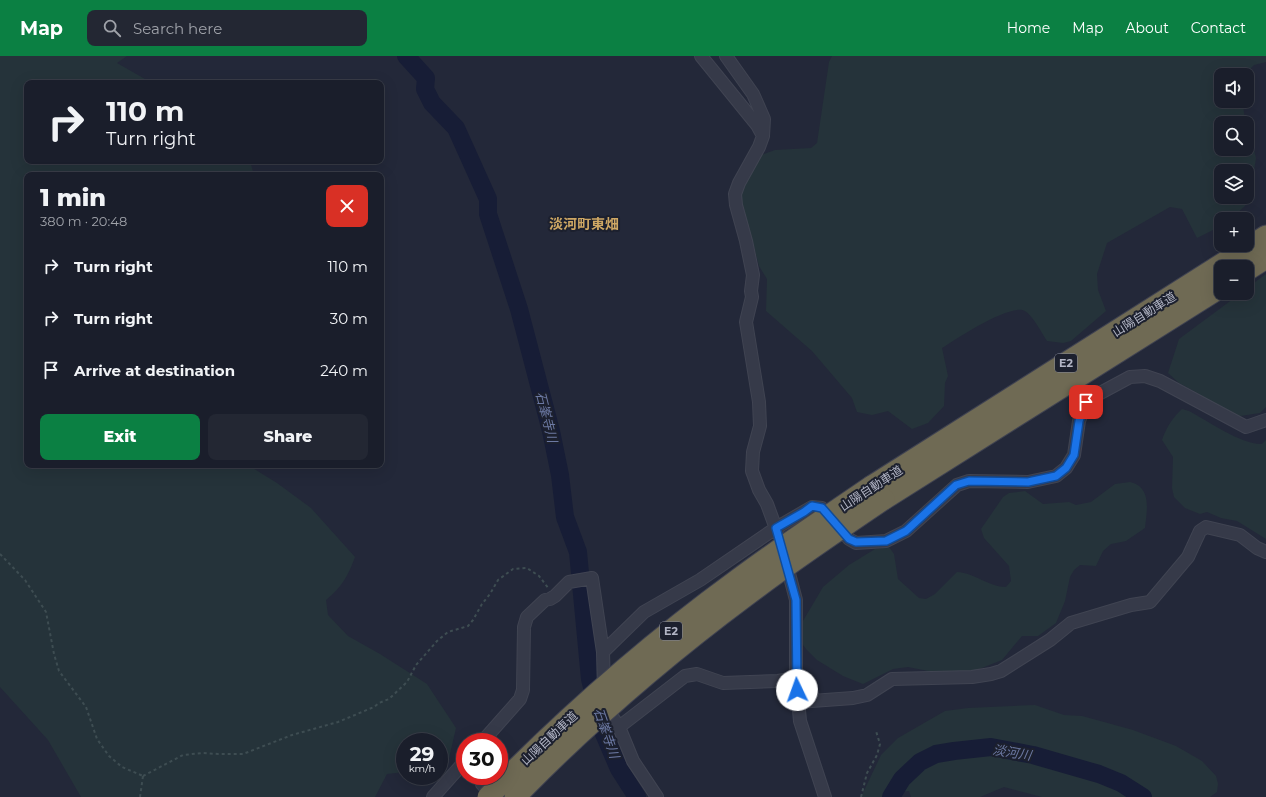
<!DOCTYPE html>
<html lang="en">
<head>
<meta charset="utf-8">
<style>
	body { margin:0; font-family:Montserrat,"Noto Sans JP",sans-serif; background:#232733; color:#f1f3f6; height:100vh; display:flex; flex-direction:column; font-size:15px; white-space:nowrap }
	* { box-sizing:border-box; margin:0 }
	p { font-size:13px; color:#9fa2a9 }
	.icon { flex:none; width:22px; height:22px; fill:none; stroke:currentColor; stroke-width:2; stroke-linecap:round; stroke-linejoin:round }
	.map { position:relative; flex:1; overflow:hidden }
	.details { position:absolute; left:24px; top:116px; width:360px; height:296px; display:flex; flex-direction:column; background:#1a1e2b; border-radius:8px; box-shadow:0 4px 16px #0002,0 0 0 1px #383c47 }
	.details>* { flex:none }
	.banner { position:absolute; left:24px; top:24px; width:360px; height:84px; border-radius:8px; box-shadow:0 4px 16px #0002,0 0 0 1px #383c47; background:#1a1e2b; color:#f1f3f6; overflow:hidden }
	.tools { position:absolute; left:1214px; top:12px; display:grid; gap:8px }
	.tools a { display:grid; place-items:center; width:40px; height:40px; border-radius:8px; background:#1a1e2b; box-shadow:0 4px 16px #0002,0 0 0 1px #383c47; font-size:20px }
	.speed { position:absolute; left:396px; top:677px; display:flex; gap:8px; font-size:20px; font-weight:700; text-align:center }
	.speed>* { display:grid; place-content:center; width:52px; height:52px; border-radius:50%; background:#1a1e2b; box-shadow:0 4px 16px #0002,0 0 0 1px #383c47; line-height:1 }
	.speed small { font-size:10px; font-weight:400 }
	.speed .limit { border:6px solid #d22; background:#fff; color:#111 }
	.pin { position:absolute; display:grid; place-items:center; width:34px; height:34px; color:#fff; margin:-17px; border-radius:8px; box-shadow:0 2px 6px #0006 }
	.me { position:absolute; width:44px; margin:-22px; rotate:357deg; stroke-linejoin:round; filter:drop-shadow(0 0 3px #0008) }
	.turn { display:flex; align-items:center; gap:14px; height:84px; padding:0 16px; font-size:18px }
	.turn .icon { width:52px; height:52px; stroke-width:2.5 }
	.turn b { display:block; font-size:28px; line-height:34px }
	.round { display:grid; place-items:center; flex:none; width:42px; height:42px; border-radius:8px; background:#232733 }
	.head { display:flex; align-items:center; justify-content:space-between; height:68px; padding:0 16px }
	h1 { font-size:24px; font-weight:800; line-height:30px }
	.cta { display:flex; gap:8px; margin-top:auto; padding:8px 16px }
	.cta a { flex:1; height:46px; border-radius:8px; background:#0b8043; color:#fff; font-size:16px; font-weight:800; line-height:46px; text-align:center }
	.cta a+a { background:#232733; color:#f1f3f6 }
	ul { padding:0; list-style:none }
	li { display:flex; align-items:center; gap:12px; height:52px; padding:0 16px }
	li div { flex:1 }
	li b { display:block; font-size:15px }
	li em { font-style:normal }
	header { display:flex; align-items:center; gap:24px; box-sizing:border-box; height:56px; padding:0 20px; background:#0b8043; color:#fff }
	header strong { font-size:19px }
	nav { display:flex; gap:22px; margin-inline-start:auto; font-size:14px }
	.search { width:280px; height:36px; background:#232733; display:flex; align-items:center; gap:10px; box-sizing:border-box; padding:0 14px; border-radius:8px; color:#9fa2a9; font-size:15px }
	.map>svg:first-child { display:block }
	.green { fill:#25333a; fill-rule:evenodd }
	.lines { fill:none; stroke-linecap:round; stroke-linejoin:round }
	.river { stroke:#171d36; stroke-width:18 }
	.minor-casing { stroke:#404452; stroke-width:14 }
	.motorway-casing { stroke:#3f4251; stroke-width:23 }
	.path { stroke:#3e4d52; stroke-width:2; stroke-dasharray:3 3; stroke-linecap:butt }
	.minor { stroke:#363a49; stroke-width:12 }
	.motorway { stroke:#6f6a54; stroke-width:21 }
	.motorway-bridge-casing { stroke:#3f4251; stroke-width:23; stroke-linecap:butt }
	.motorway-bridge { stroke:#6f6a54; stroke-width:21 }
	.route-casing { stroke:#114b97; stroke-width:10 }
	.route { stroke:#1a73e8; stroke-width:7 }
	.labels { text-anchor:middle; dominant-baseline:central; stroke-width:4; stroke-linejoin:round; paint-order:stroke }
	.shield { fill:#1c202e; stroke:#858898; stroke-width:1 }
	.shield-label { font-size:11px; font-weight:bold; fill:#b2b5c5 }
	.street-label { font-size:12px; fill:#b2b5c5; stroke:#1c202e }
	.water-label { font-size:13px; font-style:italic; fill:#6c79a3; stroke:#1c202e }
	.quarter-label { font-size:14px; font-weight:bold; fill:#cea764; stroke:#1c202e }
</style>
</head>
<body>
<header>
<strong>Map</strong>
<div class="search"><svg class="icon" aria-label="search" viewBox="0 0 24 24"><circle cx="10" cy="10" r="6"/><path d="M15 15l6 6"/></svg>Search here</div>
<nav><a>Home</a><a>Map</a><a>About</a><a>Contact</a></nav>
</header>
<div class="map">
<svg width="1266" height="741" viewBox="0 0 1266 741">
	<rect width="100%" height="100%" fill="#232839"/>
	<path class="green" d="M0 0H127L117 7 152 27H27V105H250L254 119H27V409H248L277 427 311 452 355 501C348 520 342 531 326 544L328 559 348 580 380 598 427 628 456 672 447 711H439V686H405V716L387 718 375 741H81L48 684 0 631Z
		M832 0H1266V6L1254 9 1244 19H1221V45H1243L1244 58 1249 73 1256 102 1251 134 1245 150 1231 163H1221V170L1197 182 1182 153 1170 151 1107 187 1097 218 1098 234 1106 255 1071 285 1063 287 1047 285C1041 276 1033 260 1025 255 1010 247 956 283 942 292L948 320 945 327 944 350 928 367 912 373 888 355 872 359 857 356 852 342 812 295 766 255 767 223 759 210 740 139 751 112 761 99 775 94 811 92 817 87 829 6ZM1221 67H1247V93H1221ZM1221 115H1247V141H1221Z
		M1266 218V351L1260 357 1227 362 1220 360 1199 338 1179 327 1168 317 1179 283 1241 237H1247V232Z
		M1182 353 1189 355C1208 365 1242 389 1262 388L1266 384V483L1237 465 1221 462 1207 456 1200 458 1185 452 1174 441 1172 432 1173 401 1162 384C1166 372 1173 361 1182 353Z
		M1130 426C1152 431 1147 454 1145 472L1126 485 1111 488 1103 495 1096 510 1080 509 1074 514 1070 521 1065 545 1056 567 1038 580H1022L1002 604 959 621 908 611 893 613 863 628 843 620 817 604 806 593 801 586 800 570 823 531 849 509 875 493 889 491 894 498 898 523 919 542 926 543 935 538 957 516C975 517 989 531 1006 531L1011 525 1009 510 984 482 981 473 1003 441 1009 437 1025 435 1043 448 1069 446 1076 449 1091 446 1115 428Z
		M1035 649 1064 659 1082 660 1133 674 1176 690 1202 705 1216 720 1218 728 1217 736 1210 741H1042L1004 731 980 741H911L909 735 901 736 897 741H861L881 699 898 682 945 655 968 652Z"/>
	<g class="lines">
		<path class="river" d="M406 0 426 22 425 33 432 47 456 72 488 143V158L519 253 551 375 560 419 565 461 578 496 590 623 604 678 619 713 637 741
			M891 741 902 723 920 706 936 698 954 695 991 691 1033 699 1099 718 1121 727 1143 741"/>
		<g class="minor-casing">
			<path id="minor" d="M701 0 757 69 763 80
				M726 0 753 38 764 63 763 80 759 91 739 127 735 138 736 149 746 185 753 219 751 235 752 241 746 266 759 346 760 370 753 396 752 415 759 434 767 448 778 478
				M786 506 796 544V622L800 665 825 741
				M603 596 644 556 700 524 776 472 812 451 822 452 849 483 856 487 886 485 906 475 957 429 969 425 1028 426 1056 420 1066 412 1074 399 1079 365 1086 346 1091 342 1130 321 1145 320 1160 325 1246 371 1266 364
				M798 646 853 642 867 639 892 623 972 621 991 618 1001 615 1050 584 1071 567 1131 549 1150 546 1188 501 1200 475 1206 471 1240 479 1257 492 1266 496
				M619 671 685 620 697 618 723 627 778 625 796 622
				M482 686 520 643 523 634 524 571 527 561 545 544 550 543 555 540 569 526 592 522 603 596 604 634 613 662 619 671 633 705 657 741
				M480 720 482 728 494 741
				M433 741 465 705"/>
		</g>
		<g class="motorway-casing">
			<path id="motorway" d="M1247 214 1266 202
				M872 430 1266 180
				M884 443 1221 231"/>
		</g>
		<path class="path" d="M0 498 25 524 46 556 54 598 59 615 86 651 97 683 109 700 122 711 143 720
			M143 720 183 699 202 697 218 698H243L292 679 338 666 374 651 379 647 389 643 407 626 416 609 437 585 448 576 468 570 473 564 482 548 490 538 498 524 513 513 527 512 539 520 549 533
			M140 741 143 720
			M861 741 867 717 877 699 880 688 876 675"/>
		<use href="#minor" class="minor"/>
		<use href="#motorway" class="motorway"/>
		<g class="motorway-bridge-casing">
			<path id="motorway-bridge" d="M488 741C565 662 648 589 737 524 781 491 827 461 872 430
				M515 741C586 668 665 600 747 539 792 505 838 474 884 443"/>
		</g>
		<use href="#motorway-bridge" class="motorway-bridge"/>
	</g>
	<g class="lines">
		<g class="route-casing">
			<path id="route" d="M797 634 796 544 776 472 804 456 812 450 822 452 849 483 856 486 886 485 906 475 956 429 969 425 1028 426 1056 420 1066 412 1074 399 1079 365 1086 346"/>
		</g>
		<use href="#route" class="route"/>
	</g>
	<g class="labels">
		<g class="shield">
			<rect x="1055" y="298" width="22" height="18" rx="3"/>
			<rect x="660" y="566" width="22" height="18" rx="3"/>
		</g>
		<g class="shield-label">
			<text x="1066" y="307">E2</text>
			<text x="671" y="575">E2</text>
		</g>
		<g class="street-label">
			<text transform="translate(1144 258) rotate(-32)">山陽自動車道</text>
			<text transform="translate(871 432) rotate(-33)">山陽自動車道</text>
			<text transform="translate(549 682) rotate(-43)">山陽自動車道</text>
		</g>
		<g class="water-label">
			<text transform="translate(547 361) rotate(76)">石峯寺川</text>
			<text transform="translate(607 677) rotate(71)">石峯寺川</text>
			<text transform="translate(1012 696) rotate(9)">淡河川</text>
		</g>
		<g class="quarter-label">
			<text x="584" y="168">淡河町東畑</text>
		</g>
	</g>
</svg>
<div class="tools">
<a><svg class="icon" aria-label="sound" viewBox="0 0 24 24"><path d="M4 9h4l5-4v14l-5-4H4zM17 9q2 3 0 6"/></svg></a>
<a><svg class="icon" aria-label="search" viewBox="0 0 24 24"><circle cx="10" cy="10" r="6"/><path d="M15 15l6 6"/></svg></a>
<a><svg class="icon" aria-label="layers" viewBox="0 0 24 24"><path d="M12 4l9 5-9 5-9-5zM3 14l9 5 9-5"/></svg></a>
<a>+</a>
<a>−</a>
</div>
<div class="speed"><div>29<small>km/h</small></div><div class="limit">30</div></div>
<div class="pin" style="left:1086px;top:346px;background:#d93025"><svg class="icon" aria-label="arrive" viewBox="0 0 24 24"><path d="M6 21V4h12l-3 4 3 4H6"/></svg></div>
<svg class="me" style="left:797px;top:634px" viewBox="-20 -20 40 40"><circle r="19" fill="#fff"/><path d="M0-13L10 11 0 6-10 11z" fill="#1a73e8"/></svg>
<div class="banner">
<div class="turn"><svg class="icon" aria-label="right" viewBox="0 0 24 24"><path d="M7 20v-9h11M14 6l5 5-5 5"/></svg><div><b>110 m</b>Turn right</div></div>
</div>
<section class="details">
<div class="head"><div><h1>1 min</h1><p>380 m · 20:48</p></div><a class="round" style="background:#d93025;color:#fff"><svg class="icon" aria-label="close" viewBox="0 0 24 24"><path d="M6 6l12 12M18 6L6 18"/></svg></a></div>
<ul>
<li><svg class="icon" aria-label="right" viewBox="0 0 24 24"><path d="M7 20v-9h11M14 6l5 5-5 5"/></svg><div><b>Turn right</b></div><em>110 m</em></li>
<li><svg class="icon" aria-label="right" viewBox="0 0 24 24"><path d="M7 20v-9h11M14 6l5 5-5 5"/></svg><div><b>Turn right</b></div><em>30 m</em></li>
<li><svg class="icon" aria-label="arrive" viewBox="0 0 24 24"><path d="M6 21V4h12l-3 4 3 4H6"/></svg><div><b>Arrive at destination</b></div><em>240 m</em></li>
</ul>
<div class="cta"><a>Exit</a><a>Share</a></div>
</section>
</div>
</body>
</html>
